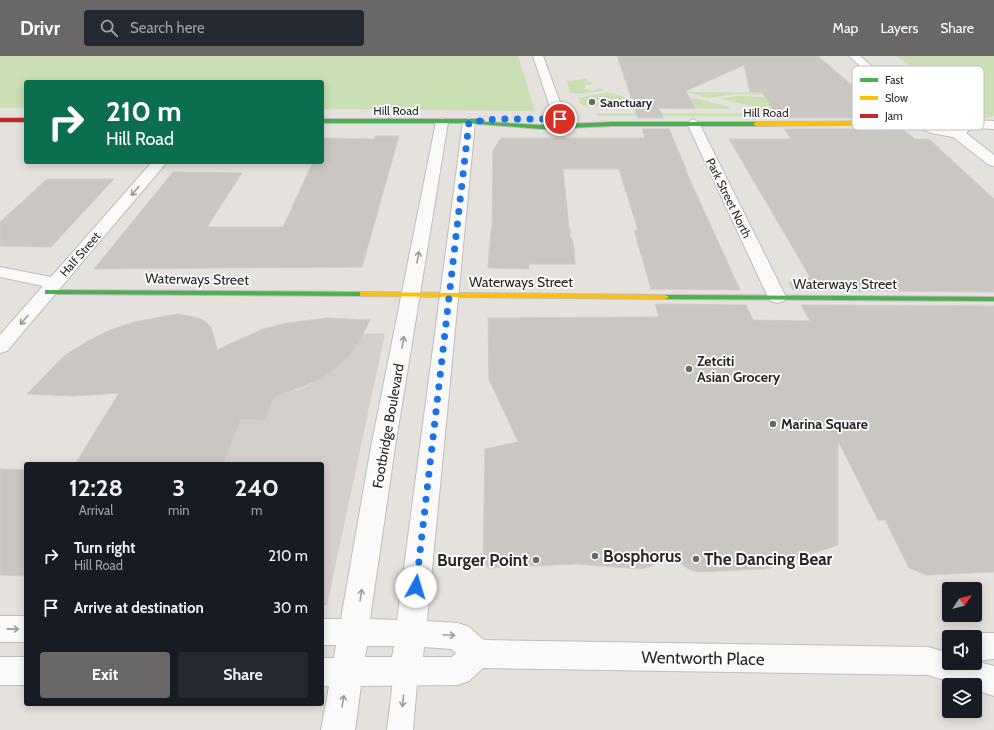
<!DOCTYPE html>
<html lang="en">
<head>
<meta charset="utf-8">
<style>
	body { margin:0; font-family:Cabin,sans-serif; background:#242831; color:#f1f3f6; height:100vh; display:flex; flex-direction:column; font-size:15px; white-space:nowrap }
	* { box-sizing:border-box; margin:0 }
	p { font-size:13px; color:#9ea1a6 }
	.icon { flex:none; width:22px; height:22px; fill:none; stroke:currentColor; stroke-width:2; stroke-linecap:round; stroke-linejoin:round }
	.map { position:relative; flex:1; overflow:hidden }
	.sheet { position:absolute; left:24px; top:406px; width:300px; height:244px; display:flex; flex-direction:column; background:#171b24; border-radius:4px; box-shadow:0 2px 10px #0003 }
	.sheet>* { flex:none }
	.guide { position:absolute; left:24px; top:24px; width:300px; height:84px; border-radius:4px; box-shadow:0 2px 10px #0003; background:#0b6e4f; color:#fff; overflow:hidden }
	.needle { width:26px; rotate:55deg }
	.controls { position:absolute; left:942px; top:526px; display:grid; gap:8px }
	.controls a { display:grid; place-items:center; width:40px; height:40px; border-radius:4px; background:#171b24; box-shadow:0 2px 10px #0003; font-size:20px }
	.pin { position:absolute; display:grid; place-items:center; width:34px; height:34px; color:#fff; margin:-17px; border:2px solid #fff; border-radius:50%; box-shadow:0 1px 4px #0007 }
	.me { position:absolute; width:44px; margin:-22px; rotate:6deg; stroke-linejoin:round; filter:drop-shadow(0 0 3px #0008) }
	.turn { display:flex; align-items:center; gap:14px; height:84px; padding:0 16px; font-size:18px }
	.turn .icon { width:52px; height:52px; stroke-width:2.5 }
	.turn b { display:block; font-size:28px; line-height:34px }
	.eta { display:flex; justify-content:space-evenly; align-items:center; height:68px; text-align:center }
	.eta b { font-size:24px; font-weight:800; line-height:28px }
	.action { display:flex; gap:8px; margin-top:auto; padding:8px 16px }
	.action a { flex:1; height:46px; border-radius:4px; background:#6a6866; color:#fff; font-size:16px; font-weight:800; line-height:46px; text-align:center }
	.action a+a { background:#242831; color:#f1f3f6 }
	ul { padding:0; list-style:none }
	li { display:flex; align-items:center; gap:12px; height:52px; padding:0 16px }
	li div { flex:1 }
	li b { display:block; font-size:15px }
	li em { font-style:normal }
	header { display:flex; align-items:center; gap:24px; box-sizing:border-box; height:56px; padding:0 20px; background:#6a6866; color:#fff }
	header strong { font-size:19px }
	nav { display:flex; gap:22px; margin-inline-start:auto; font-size:14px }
	.search { width:280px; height:36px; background:#242831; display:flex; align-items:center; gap:10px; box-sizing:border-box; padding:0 14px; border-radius:4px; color:#9ea1a6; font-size:15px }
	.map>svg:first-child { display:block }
	.green { fill:#cae0b4 }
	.plaza { fill:#d4cfcb }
	.building { fill:#cac7c3; stroke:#d0cdc8 }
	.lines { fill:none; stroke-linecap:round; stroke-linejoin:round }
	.lane-casing { stroke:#bebdbe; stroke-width:2 }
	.street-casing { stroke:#bebdbe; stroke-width:2 }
	.fast-casing { stroke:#bebdbe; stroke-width:2 }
	.slow-casing { stroke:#bebdbe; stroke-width:2 }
	.jam-casing { stroke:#bebdbe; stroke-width:2 }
	.lane { fill:#fbfafa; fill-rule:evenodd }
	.street { fill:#fbfafa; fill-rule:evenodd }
	.fast { fill:#4caf50; fill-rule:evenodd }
	.slow { fill:#ffc107; fill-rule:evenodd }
	.jam { fill:#c62828; fill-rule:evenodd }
	.oneway { stroke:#9c9b9b }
	.route { stroke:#1a73e8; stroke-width:7; stroke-dasharray:0 12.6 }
	.poi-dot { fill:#6a6866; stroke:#fff; stroke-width:1.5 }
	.labels { text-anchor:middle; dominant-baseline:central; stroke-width:3.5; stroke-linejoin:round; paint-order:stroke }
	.far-poi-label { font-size:12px; font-weight:bold; fill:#272727; stroke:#fff; text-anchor:start }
	.far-street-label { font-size:12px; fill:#272727; stroke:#fff }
	.street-label { font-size:14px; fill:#272727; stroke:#fff }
	.poi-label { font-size:14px; font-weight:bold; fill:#272727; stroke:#fff; text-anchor:start }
	.near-poi-label { font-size:17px; font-weight:bold; fill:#272727; stroke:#fff; text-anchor:start }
	.near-street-label { font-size:17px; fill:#272727; stroke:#fff }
	.key { fill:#fff; stroke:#bebebe; stroke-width:1 }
	.key-label { font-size:11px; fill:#272727 }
</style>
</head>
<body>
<header>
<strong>Drivr</strong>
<div class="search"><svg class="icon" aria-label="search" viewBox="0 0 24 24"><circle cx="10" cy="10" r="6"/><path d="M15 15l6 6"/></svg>Search here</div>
<nav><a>Map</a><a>Layers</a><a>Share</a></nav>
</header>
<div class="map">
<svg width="994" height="674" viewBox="0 0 994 674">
	<rect width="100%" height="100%" fill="#e5e1dc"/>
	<path class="green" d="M0 0H518L535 55 322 53V26H26V52H0Z
		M896 0H994V60L986 62H964L941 44H954Z
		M585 23 593 28 585 29V33L592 35 601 32 604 35 578 38 570 36 567 25Z
		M608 36 627 42 608 52 583 49 580 48 578 42Z
		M686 36 813 37 809 40 736 38 708 42Z
		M678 39 728 50 729 53 621 51 638 40Z
		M737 40 817 43 833 54 764 53 720 43Z
		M597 57 892 58 896 61 598 60Z"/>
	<path class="plaza" d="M385 277 327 549H322V408H223L241 363 269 341 297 334 313 327 333 315 348 302 363 278Z"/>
	<path class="building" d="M617 0H818L890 62H778L762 36H750L744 9 686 35 695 53 659 52 663 62H638Z
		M642 73H669L686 113H685L740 234 651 233 634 174H638L619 113H563L569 172H570V181L573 184 575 208H529V213L488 212 491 173H492L493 94 501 82H645Z
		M784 73H902L915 83H929L994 143V236L793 234 789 227 810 221 729 83H791Z
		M375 80H399L362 211 94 213 173 116 242 117 207 171H283L313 106H322V82L374 83Z
		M47 123H114L51 191 0 190V166Z
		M655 248 746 249 753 264 810 265 801 249 994 250V516L927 519 909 512 885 464H878L838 385V489L766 513 697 516 687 512 662 494 652 510 641 513 576 508 488 512 483 502 485 393 518 386 489 323 488 262 659 261Z
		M178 258 198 262 206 266 211 271 217 294 263 273 287 267 327 262 370 264 359 286 348 302 322 323 274 341 265 364 241 363 223 408H75L119 337 74 340 27 338 65 299 88 285 110 274 134 266Z
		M0 413 26 414V520L0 519Z"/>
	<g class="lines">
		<g class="lane-casing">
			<path id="lane" d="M406 605 415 608 418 616 413 674H387L394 616 397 608Z"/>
		</g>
		<g class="street-casing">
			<path id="street" d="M533 0H543L566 63 564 66 560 67 554 63Z
				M849 0H860L890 26 933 57 949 59 964 64 994 65V73L971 72 966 77 994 99V110L989 109 953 81 931 77 915 70 912 63 914 60 919 59 882 30ZM934 65 947 66 958 71 942 72 925 66Z
				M442 62 448 66 395 391 370 563 397 564 463 66 469 62 475 66 427 565 458 567 469 571 484 584 928 591 949 597V607H975V605L994 610V640L975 634V629H960L928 619 483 612 469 625 458 629 361 630 355 674H321L329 630H322V602H334L336 589H322V563H341L371 391 436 66ZM367 590H394L392 601H365ZM424 591 451 593 456 597 452 601H423Z
				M693 63 699 67 786 241 784 245 777 247 770 245 768 241 687 67Z
				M152 106H167L7 295 0 297V279L43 230 0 221V211L51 221Z
				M0 560H26V586H0Z
				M975 577H994V603L975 605V581H965Z
				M0 601H26V629H0Z"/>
		</g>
		<g class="fast-casing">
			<path id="fast" d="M322 63H483L485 66 541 69 613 66H756L759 68 756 70H613L541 73 467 67H322Z
				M45 234 363 236 367 238 363 240 48 238H45Z
				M662 239 994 241V245L665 243 661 241Z"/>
		</g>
		<g class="slow-casing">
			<path id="slow" d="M919 65 921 66V68L756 70 753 68 756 66Z
				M360 236 665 239 669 241 665 243 363 240H360Z"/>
		</g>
		<g class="jam-casing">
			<path id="jam" d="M0 62H26V66H0Z"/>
		</g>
		<use href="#lane" class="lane"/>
		<use href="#street" class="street"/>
		<use href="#fast" class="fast"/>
		<use href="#slow" class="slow"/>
		<use href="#jam" class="jam"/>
	</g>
	<defs><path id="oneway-shaft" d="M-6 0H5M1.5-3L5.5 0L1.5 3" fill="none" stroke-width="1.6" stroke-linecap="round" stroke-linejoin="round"/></defs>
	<g class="oneway">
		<use href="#oneway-shaft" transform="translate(135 135) rotate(131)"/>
		<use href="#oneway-shaft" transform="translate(418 201) rotate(-80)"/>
		<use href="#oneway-shaft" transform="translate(24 264) rotate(131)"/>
		<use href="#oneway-shaft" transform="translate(403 286) rotate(-79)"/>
		<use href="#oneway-shaft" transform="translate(361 539) rotate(-81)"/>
		<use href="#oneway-shaft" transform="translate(13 573) rotate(1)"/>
		<use href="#oneway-shaft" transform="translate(449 579) rotate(3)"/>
		<use href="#oneway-shaft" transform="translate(343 645) rotate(-80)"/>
		<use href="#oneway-shaft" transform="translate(403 645) rotate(96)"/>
	</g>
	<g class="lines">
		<path class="route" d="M416 531 469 66 498 63H560"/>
	</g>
	<g class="poi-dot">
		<circle cx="592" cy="46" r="4"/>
		<circle cx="689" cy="313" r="4"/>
		<circle cx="773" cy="368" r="4"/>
		<circle cx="595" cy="500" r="4"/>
		<circle cx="696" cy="503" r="4"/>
		<circle cx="536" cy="504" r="4"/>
	</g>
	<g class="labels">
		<g class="far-poi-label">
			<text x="600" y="46">Sanctuary</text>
		</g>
		<g class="far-street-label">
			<text x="396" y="54">Hill Road</text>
			<text x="766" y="56">Hill Road</text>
			<text transform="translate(729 142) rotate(64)">Park Street North</text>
			<text transform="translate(80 198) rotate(-49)">Half Street</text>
		</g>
		<g class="street-label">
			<text transform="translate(197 223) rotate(1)">Waterways Street</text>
			<text x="521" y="226">Waterways Street</text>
			<text x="845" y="228">Waterways Street</text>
			<text transform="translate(388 370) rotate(-80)">Footbridge Boulevard</text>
		</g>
		<g class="poi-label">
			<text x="697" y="305">Zetciti<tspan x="697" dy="16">Asian Grocery</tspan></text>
			<text x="781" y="368">Marina Square</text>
		</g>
		<g class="near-poi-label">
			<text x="603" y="500">Bosphorus</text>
			<text x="704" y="503">The Dancing Bear</text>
			<text x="528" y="504" text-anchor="end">Burger Point</text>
		</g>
		<g class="near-street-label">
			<text transform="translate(703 602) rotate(1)">Wentworth Place</text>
		</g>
	</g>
	<rect x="852" y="10" width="132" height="64" rx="6" class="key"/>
	<rect x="860" y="22" width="18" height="4" fill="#4caf50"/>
	<rect x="860" y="40" width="18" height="4" fill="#ffc107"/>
	<rect x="860" y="58" width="18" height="4" fill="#c62828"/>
	<g class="key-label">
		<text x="885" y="28">Fast</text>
		<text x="885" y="46">Slow</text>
		<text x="885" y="64">Jam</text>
	</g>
</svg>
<div class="controls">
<a><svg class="needle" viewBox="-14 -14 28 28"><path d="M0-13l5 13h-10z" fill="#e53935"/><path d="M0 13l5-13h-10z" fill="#9ea1a6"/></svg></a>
<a><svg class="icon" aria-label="sound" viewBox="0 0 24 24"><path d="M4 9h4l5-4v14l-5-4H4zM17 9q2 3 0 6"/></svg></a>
<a><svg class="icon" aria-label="layers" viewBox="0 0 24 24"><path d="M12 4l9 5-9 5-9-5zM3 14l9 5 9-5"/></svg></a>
</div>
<div class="pin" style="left:560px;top:63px;background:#d93025"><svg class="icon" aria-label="arrive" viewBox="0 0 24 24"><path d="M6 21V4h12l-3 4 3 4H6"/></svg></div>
<svg class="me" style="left:416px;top:531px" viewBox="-20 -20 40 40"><circle r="19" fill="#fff"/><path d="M0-13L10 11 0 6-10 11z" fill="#1a73e8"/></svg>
<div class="guide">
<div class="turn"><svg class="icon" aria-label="right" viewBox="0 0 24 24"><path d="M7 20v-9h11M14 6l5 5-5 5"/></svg><div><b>210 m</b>Hill Road</div></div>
</div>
<section class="sheet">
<div class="eta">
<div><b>12:28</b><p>Arrival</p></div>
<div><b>3</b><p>min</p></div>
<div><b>240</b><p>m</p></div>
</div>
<ul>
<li><svg class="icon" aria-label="right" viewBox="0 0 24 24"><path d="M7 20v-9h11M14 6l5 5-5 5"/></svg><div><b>Turn right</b><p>Hill Road</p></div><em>210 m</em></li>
<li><svg class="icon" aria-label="arrive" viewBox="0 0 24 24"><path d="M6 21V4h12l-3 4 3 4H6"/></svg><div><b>Arrive at destination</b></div><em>30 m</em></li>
</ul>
<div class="action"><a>Exit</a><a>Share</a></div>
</section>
</div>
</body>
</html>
